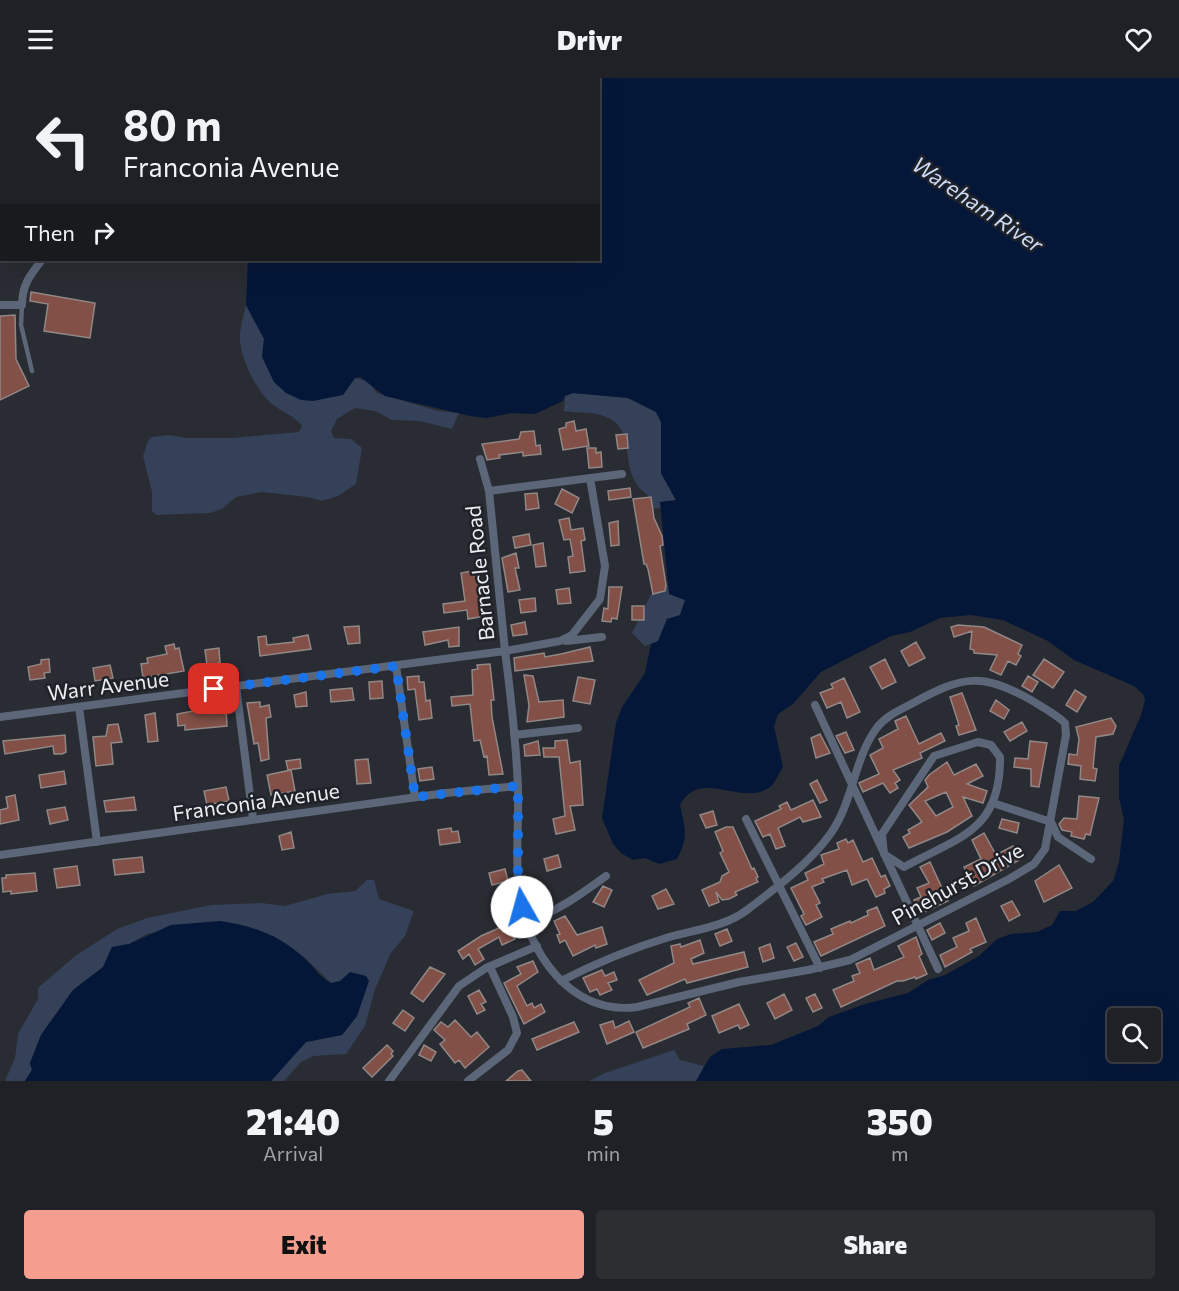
<!DOCTYPE html>
<html lang="en">
<head>
<meta charset="utf-8">
<style>
	body { margin:0; font-family:Commissioner,sans-serif; background:#2c2e32; color:#f1f3f6; height:100vh; display:flex; flex-direction:column; font-size:22px; white-space:nowrap }
	* { box-sizing:border-box; margin:0 }
	p { font-size:20px; color:#a1a3a7 }
	.icon { flex:none; width:33px; height:33px; fill:none; stroke:currentColor; stroke-width:2; stroke-linecap:round; stroke-linejoin:round }
	.map { position:relative; height:1003px; overflow:hidden }
	.details { display:flex; flex-direction:column; background:#1f2126; flex:1 }
	.details>* { flex:none }
	.hud { position:absolute; left:0px; top:0px; width:600px; height:183px; box-shadow:0 6px 24px #0002,0 0 0 2px #3c3e43; background:#1f2126; color:#f1f3f6; overflow:hidden }
	.controls { position:absolute; left:1107px; top:930px; display:grid; gap:12px }
	.controls a { display:grid; place-items:center; width:54px; height:54px; border-radius:6px; background:#1f2126; box-shadow:0 6px 24px #0002,0 0 0 2px #3c3e43; font-size:30px }
	.pin { position:absolute; display:grid; place-items:center; width:51px; height:51px; color:#fff; margin:-26px; border-radius:12px; box-shadow:0 3px 9px #0006 }
	.me { position:absolute; width:66px; margin:-33px; rotate:353deg; stroke-linejoin:round; filter:drop-shadow(0 0 4px #0008) }
	.turn { display:flex; align-items:center; gap:21px; height:126px; padding:0 24px; font-size:27px }
	.turn .icon { width:78px; height:78px; stroke-width:2.5 }
	.turn b { display:block; font-size:42px; line-height:51px }
	.then { display:flex; align-items:center; height:57px; padding:0 24px; background:#0003; gap:12px; font-size:22px }
	.eta { display:flex; justify-content:space-evenly; align-items:center; height:102px; text-align:center }
	.eta b { font-size:36px; font-weight:800; line-height:42px }
	.cta { display:flex; gap:12px; margin-top:auto; padding:12px 24px }
	.cta a { flex:1; height:69px; border-radius:6px; background:#f59d8e; color:#111; font-size:24px; font-weight:800; line-height:69px; text-align:center }
	.cta a+a { background:#2c2e32; color:#f1f3f6 }
	header { display:flex; justify-content:space-between; align-items:center; height:78px; padding:0 24px; background:#1f2126; font-size:27px; font-weight:800 }
	.map>svg:first-child { display:block }
	.green { fill:#344158 }
	.water { fill:#051739; fill-rule:evenodd }
	.building { fill:#825047; stroke:#918786; stroke-width:1.5; fill-rule:evenodd }
	.lines { fill:none; stroke-linecap:round; stroke-linejoin:round }
	.service { stroke:#5c6679; stroke-width:4.5 }
	.minor { stroke:#5c6679; stroke-width:8 }
	.route { stroke:#1a73e8; stroke-width:10; stroke-dasharray:0 18 }
	.labels { text-anchor:middle; dominant-baseline:central; stroke-width:5; stroke-linejoin:round; paint-order:stroke }
	.street-label { font-size:21px; fill:#ebeef2; stroke:#1f2228 }
	.water-label { font-size:22px; font-style:italic; fill:#cbdaf5; stroke:#1f2228 }
</style>
</head>
<body>
<header><svg class="icon" aria-label="menu" viewBox="0 0 24 24"><path d="M4 6h16M4 12h16M4 18h16"/></svg>Drivr<svg class="icon" aria-label="heart" viewBox="0 0 24 24"><path d="M12 20l-8-8c-3-5 5-10 8-4 3-6 11-1 8 4z"/></svg></header>
<div class="map">
<svg width="1179" height="1003" viewBox="0 0 1179 1003">
	<rect width="100%" height="100%" fill="#292c32"/>
	<path class="green" d="M246 227 264 261 262 279 343 317 355 300 368 303 377 315 438 333 459 335 452 351 420 343 392 342 375 333 355 330 337 341 331 353 334 360 351 361 362 370 356 406 338 418 322 423 307 419 262 414 236 419 222 431 210 435 156 437 152 433V414L143 378 148 363 152 359 169 357 186 360H232L299 354 302 348C294 337 283 335 272 326 256 313 238 277 240 255 241 246 244 236 246 227Z
		M573 315 628 320 656 334 661 344V395L676 423 660 424 661 430 653 431C650 413 643 417 636 405 620 379 638 346 597 336 588 334 575 335 564 333L565 318Z
		M670 507 669 516 685 522 680 538 667 541 658 563 645 568 632 555 651 516 665 513 664 508Z
		M367 802H374L379 821 414 833 405 858 391 875 375 911 365 948 346 976 314 978 301 984 284 1003H271L306 964 342 957 357 938 368 903 331 905 304 879 275 859 220 843 147 856 129 866 112 869 103 889 73 912 41 957 30 985 32 992 25 1003H5L15 980 18 956 38 921V910L75 878 117 851 147 840 211 827 261 825 285 828 327 816 355 813Z
		M674 972 680 982 704 988 696 1003H589L605 995Z"/>
	<path class="water" d="M0 0H1179V1003H696L710 979 722 971 771 967 818 948 829 939 865 926 908 915 928 902 945 897 979 878 997 861 1011 856 1037 854 1052 847 1060 833H1076L1093 824 1113 803 1119 784 1124 741 1119 720V688L1141 637 1145 622 1143 616 1134 608 1074 582 1048 563 1003 542 971 537 940 540 910 554 891 558 821 594 793 626 778 636 774 649 783 689C779 695 775 705 770 709 742 730 700 689 680 727 685 750 689 759 677 781L659 786 645 780 633 782 621 775 613 766 602 740 616 645 622 629 645 595 651 566 658 563 667 541 680 537 685 522 669 516 660 424 676 422 661 395V344L656 334 628 320 573 315 565 318 563 323 535 336 512 335 486 340 470 338 385 318 360 299 355 300 343 317 313 323 301 322 286 315 274 304 262 279 264 261 246 227 248 182H598V2H2L1 139ZM1118 940H1150V974H1118Z
		M220 843C251 847 281 858 304 880 313 888 320 900 331 905L340 903 350 894 366 898 369 903 357 938 342 957 306 964 271 1003H25L32 992 30 985 41 957 73 912 103 889 112 869 129 866 171 847Z"/>
	<path class="building" d="M31 214 95 225 90 260 44 253 48 226 30 223Z
		M15 237 16 281 29 308 0 322V238Z
		M574 343 576 353 586 351 589 368 563 372 559 351 566 349V345Z
		M534 353 536 368 540 367 541 376 523 378V374L499 377 500 380 487 382 482 366 519 361 521 354Z
		M627 356 628 370 618 371 616 357Z
		M587 370H596V375L601 374 602 389 589 390Z
		M630 410 631 419 609 422 608 413Z
		M562 411 579 420 572 435 555 426Z
		M537 415 539 430 526 432 525 416Z
		M651 419 654 440 662 458 663 467 660 468 666 507 665 513 653 516 648 491 646 486H644L633 421Z
		M569 440 571 452 583 450 585 462 581 463 585 493 570 495 568 479 573 478 570 461 564 462 559 442Z
		M618 443 619 467 611 468 609 445Z
		M529 456 531 467 515 470 513 459Z
		M543 465 546 488 536 489 533 467Z
		M516 475 519 490H515L520 512 508 514 502 480Z
		M477 492 485 538 468 541 467 532 444 535 443 526 465 523 461 495Z
		M609 509H622L617 541 612 540 611 544 602 543 604 530 608 531Z
		M569 510 571 525 558 526 556 512Z
		M535 520 536 533 521 535 519 522Z
		M632 528H644V542H632Z
		M525 544 527 556 513 558 511 547Z
		M958 547 984 549 1022 567 1018 576 1021 578 1016 587 1008 583 1001 597 990 592 997 577 974 575V572L970 571 972 553 954 559 951 549Z
		M359 548 360 565 348 566 344 549Z
		M459 549V568L449 569 448 562 425 567 423 554Z
		M308 557 311 571 260 578 258 559 266 558 267 567 294 564 293 560Z
		M916 564 925 580 909 588 901 573Z
		M174 566 175 571 179 570 184 593 143 600 141 586 148 585 147 580 167 576 165 568Z
		M590 569 593 583 515 593 514 580 544 575 545 579 561 576Z
		M219 570 220 585 207 587 205 572Z
		M49 581 50 594 44 595 45 600 30 602 28 589 41 586V582Z
		M885 581 896 604 882 611 870 589Z
		M1044 581 1064 594 1053 610 1033 597Z
		M490 586 494 622H491L492 639 503 696 489 697 487 678 484 679 480 662 474 663 470 626 452 628 451 619 473 617 472 592 478 591 477 587Z
		M110 587 113 600 95 603 93 590Z
		M524 597 533 598 539 624 563 622 564 639 527 644 529 627Z
		M419 598V604H424L426 623 430 622 432 640 419 642 415 611 408 612 407 599Z
		M1028 598 1038 604 1032 614 1022 608Z
		M578 599 595 602 590 626 573 623Z
		M844 600 860 634 847 640 841 624 827 630 820 615 833 610 831 606Z
		M382 603 383 620 370 621 369 604Z
		M352 610 354 622 331 624 330 612Z
		M1075 612 1086 619 1077 634 1066 627Z
		M306 614 307 628 296 629 294 617Z
		M962 615 976 652 959 657 956 648 959 647 950 619Z
		M996 622 1009 632 1004 641 990 633Z
		M260 624V629L269 627 271 639 266 640 269 681 261 683 258 665 254 666 247 625Z
		M226 627 227 648 185 652V647L178 648 177 636Z
		M155 635 158 663 148 664 145 637Z
		M906 638 919 666 941 655 945 663 920 675 922 680 893 692 900 702 895 705 898 710 890 715 883 705 863 714 859 705 879 696 870 677 883 670 879 661 898 651 895 643Z
		M1111 640 1116 648 1113 656 1096 659 1093 690 1097 691 1095 703 1080 701 1081 688 1068 686 1069 676 1077 677 1079 661 1076 649Z
		M1022 644 1027 653 1010 663 1004 654Z
		M118 646 122 664 111 665 113 686 96 688 93 659 106 658 108 647Z
		M846 654 854 672 845 675 836 658Z
		M820 656 830 675 816 680 811 660Z
		M65 657 66 674 62 676H54L53 668 5 676 3 663Z
		M567 662 570 685 580 683 583 727 570 728 575 752 556 756 553 741 565 738 559 679H544L543 670H555V663Z
		M538 663 540 677 525 678 524 667Z
		M1030 663 1047 665 1039 709 1031 708V691L1014 689 1015 680 1028 681Z
		M300 681 301 690 288 692 286 683Z
		M368 681 371 705 357 706 355 682Z
		M947 684 954 697 976 686 983 698 967 706 987 713 983 725 963 719 972 738 947 754 909 770 903 759 910 755 908 752 922 744 909 727 928 709 925 702 929 697ZM946 714 953 729 936 738 925 723Z
		M432 689 434 701 420 703 418 691Z
		M291 692 295 713 271 717 267 697Z
		M64 693 66 706 41 710 39 697Z
		M817 702 827 722 820 725 810 706Z
		M226 709 229 723 207 727 204 713Z
		M15 717 19 742 0 746V732L8 730 6 719Z
		M1079 718 1099 720 1090 757 1086 756 1084 761 1071 758 1072 754 1062 752 1059 746 1064 740 1077 741Z
		M134 719 136 732 106 734 104 723Z
		M813 722 821 739 803 744 800 739 778 750 785 768 776 771 770 756 763 759 755 743 781 731 779 728 787 724 791 732Z
		M65 729 68 742 50 746 47 732Z
		M713 733 717 747 706 750 700 737Z
		M1002 741 1019 745 1017 755 999 750Z
		M726 749H733L752 791 754 790 758 799 756 800 758 804 735 814 737 817 729 821 722 822 716 814 719 824 709 828 702 812 720 804 722 798 729 794 720 775 723 773 715 754Z
		M451 750 452 754 458 753 460 764 440 767 438 752Z
		M291 754 294 770 282 772 279 758Z
		M984 755 996 777 1013 768 1021 781 974 808 964 789 981 781 972 762Z
		M846 761 848 765 853 762 863 784 872 780 881 799 885 797 890 808 884 811 885 815 876 819 867 801 852 807 847 792 822 801 824 804 812 809 820 825 816 827 822 839 806 847 801 838 804 836 791 810 808 802 805 795 824 786 821 777 839 771 837 765Z
		M558 777 561 789 547 793 544 781Z
		M142 779 144 794 115 797 113 782Z
		M930 784 948 823 920 836 914 822 921 819 917 810 929 805 920 789Z
		M1059 787 1072 810 1044 824 1035 803Z
		M77 788 80 807 57 810 54 791Z
		M505 791 508 803 492 807 489 795Z
		M35 795 37 813 11 816V813L3 814 2 800H6V797Z
		M603 808 612 812 604 829 593 824Z
		M541 811 544 822 530 827 526 816Z
		M666 811 674 826 658 831 652 818Z
		M1012 823 1020 837 1009 843 1001 828Z
		M877 829 885 848 821 878 814 864 833 856 831 851 850 843 851 845 868 837 867 833Z
		M565 838 577 857 602 849 607 866 596 870 595 867 573 878 565 862 560 865 557 857 560 856 554 843Z
		M976 840 986 864 970 871 972 874 945 889 940 877 957 869 953 860 969 853 966 845Z
		M940 845 945 855 932 862 927 852Z
		M508 846 515 861 502 867 499 859 478 871 484 881 475 887 469 876 463 881 458 873 481 858Z
		M727 851 732 863 720 868 715 856Z
		M916 859 922 876 919 878 927 896 916 901 915 899 903 903H897L841 929 833 912 854 903 852 898 860 895 856 886 870 880 874 892 904 879 898 868Z
		M700 862 704 875 691 881 693 886 744 874 748 889 687 905 685 901 647 917 639 902 674 885 671 868 680 866 681 869Z
		M796 865 803 879 794 883 787 869Z
		M770 866 774 880 763 884 759 870Z
		M533 883 538 894 517 908 527 928 532 925 534 930 541 926 545 934 524 946 504 905 521 896 517 889Z
		M430 889 445 896 423 924 411 915Z
		M602 892 605 898 614 894 617 902 608 905 612 912 600 917 597 911 590 914 583 900Z
		M479 912 486 924 481 926 485 932 477 936 468 918Z
		M784 916 792 932 775 941 767 925Z
		M815 916 822 930 813 934 806 920Z
		M699 920 706 937 687 946 689 951 643 970 636 954 690 929 688 925Z
		M739 926 749 947 740 951 738 947 719 955 712 938Z
		M403 932 414 940 405 953 393 945Z
		M455 942 471 959 477 954 489 969 465 990 459 982 455 985 440 966 445 962 434 952 441 944 448 949Z
		M613 943 615 950 629 943 634 954 607 966 600 947Z
		M574 944 579 954 537 972 532 961Z
		M387 967 393 973 391 976 393 978 372 999 363 990Z
		M424 967 436 974 431 983 419 977Z
		M522 992 531 1003H506L518 993Z"/>
	<g class="lines">
		<path class="service" d="M22 227 21 247 32 293"/>
		<path class="minor" d="M0 227H22C22 207 30 197 42 182
			M480 381 489 413 622 396
			M566 563 602 559
			M396 588 415 719
			M236 608 253 741
			M815 627 938 891
			M79 629 97 764
			M0 639 505 573 489 413
			M514 657 578 650
			M978 664 991 667 1000 679C1001 753 959 759 904 789L884 776 882 756 934 678Z
			M993 725 1051 744 1058 759 1091 781
			M746 741 820 890
			M0 777 446 715 518 708
			M526 843C556 835 581 816 606 798
			M561 903C594 886 630 871 666 860 693 852 725 849 747 832 776 810 810 785 831 755 853 724 854 681 876 651 885 638 900 632 913 625 962 598 981 594 1031 622 1042 629 1056 636 1065 645L1066 657 1045 771 1034 786 1009 801 850 882 808 892 739 904 637 929C571 938 527 874 519 815 515 781 519 744 518 710 516 664 511 619 505 573L560 563 572 557 600 521 605 488 590 400
			M389 1003 459 908 486 890 537 868
			M468 1003 508 972 517 955 513 939 490 889"/>
	</g>
	<g class="lines">
		<path class="route" d="M214 611 396 588 415 719 518 708V802L522 829"/>
	</g>
	<g class="labels">
		<g class="street-label">
			<text transform="translate(479 495) rotate(-96)">Barnacle Road</text>
			<text transform="translate(108 607) rotate(-7)">Warr Avenue</text>
			<text transform="translate(256 723) rotate(-8)">Franconia Avenue</text>
			<text transform="translate(957 805) rotate(-29)">Pinehurst Drive</text>
		</g>
		<g class="water-label">
			<text transform="translate(978 126) rotate(34)">Wareham River</text>
		</g>
	</g>
</svg>
<div class="controls">
<a><svg class="icon" aria-label="search" viewBox="0 0 24 24"><circle cx="10" cy="10" r="6"/><path d="M15 15l6 6"/></svg></a>
</div>
<div class="pin" style="left:214px;top:611px;background:#d93025"><svg class="icon" aria-label="arrive" viewBox="0 0 24 24"><path d="M6 21V4h12l-3 4 3 4H6"/></svg></div>
<svg class="me" style="left:522px;top:829px" viewBox="-20 -20 40 40"><circle r="19" fill="#fff"/><path d="M0-13L10 11 0 6-10 11z" fill="#1a73e8"/></svg>
<div class="hud">
<div class="turn"><svg class="icon" aria-label="left" viewBox="0 0 24 24"><path d="M17 20v-9H6M10 6l-5 5 5 5"/></svg><div><b>80 m</b>Franconia Avenue</div></div>
<div class="then">Then<svg class="icon" aria-label="right" viewBox="0 0 24 24"><path d="M7 20v-9h11M14 6l5 5-5 5"/></svg></div>
</div>
</div>
<section class="details">
<div class="eta">
<div><b>21:40</b><p>Arrival</p></div>
<div><b>5</b><p>min</p></div>
<div><b>350</b><p>m</p></div>
</div>
<div class="cta"><a>Exit</a><a>Share</a></div>
</section>
</body>
</html>
